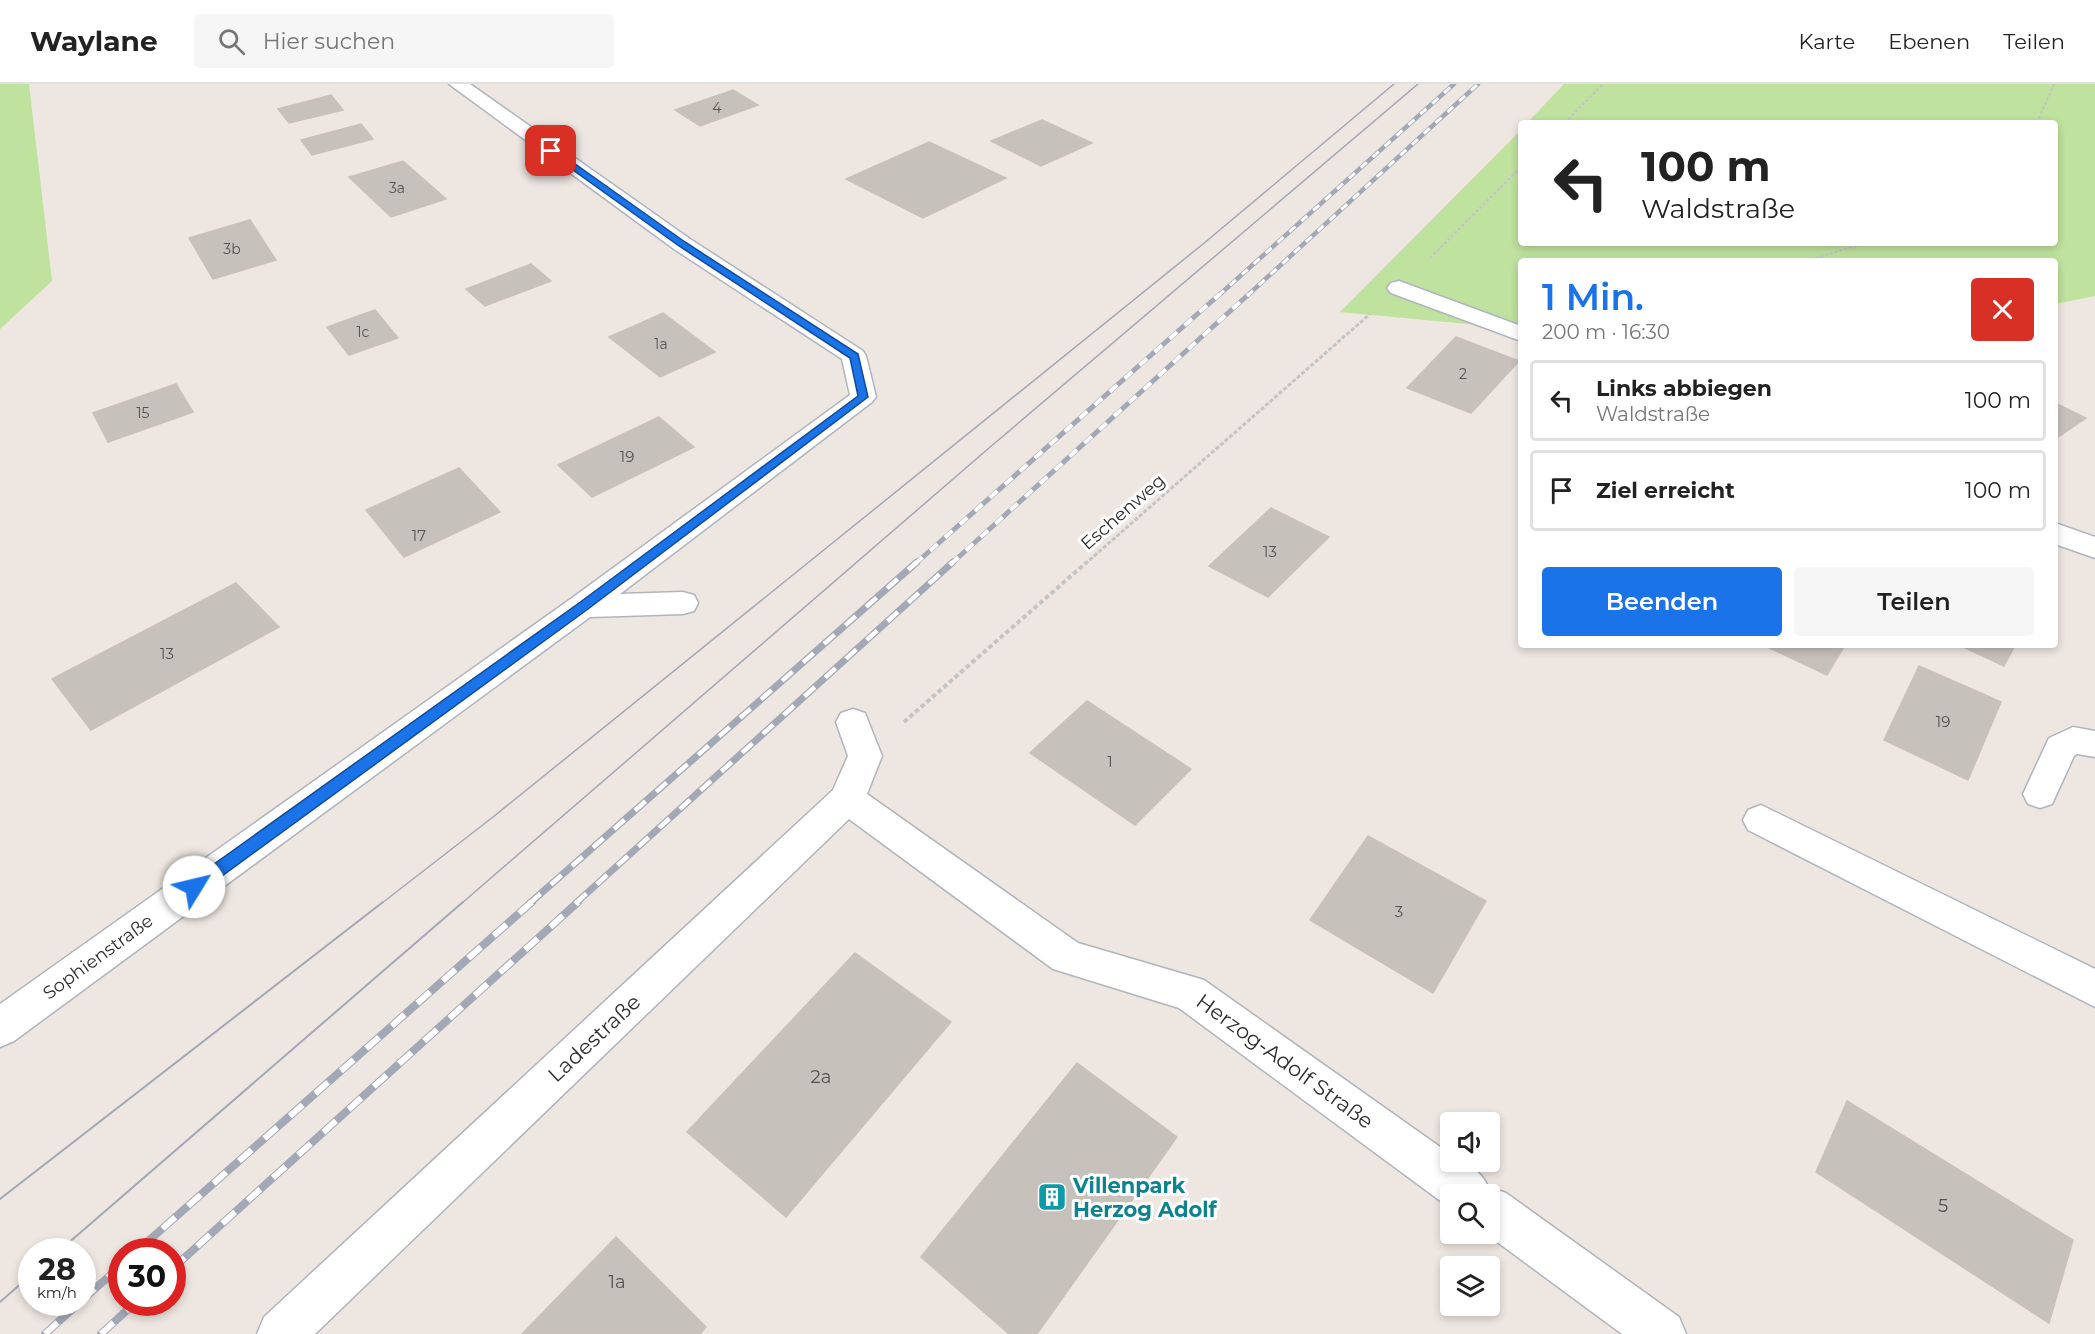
<!DOCTYPE html>
<html lang="de">
<head>
<meta charset="utf-8">
<style>
	body { margin:0; font-family:Montserrat,sans-serif; background:#f6f6f6; color:#222; height:100vh; display:flex; flex-direction:column; font-size:22px; white-space:nowrap }
	* { box-sizing:border-box; margin:0 }
	p { font-size:20px; color:#767676 }
	.icon { flex:none; width:33px; height:33px; fill:none; stroke:currentColor; stroke-width:2; stroke-linecap:round; stroke-linejoin:round }
	.map { position:relative; flex:1; overflow:hidden }
	.panel { position:absolute; left:1518px; top:174px; width:540px; height:390px; display:flex; flex-direction:column; background:#fff; border-radius:6px; box-shadow:0 3px 9px #0003 }
	.panel>* { flex:none }
	.guide { position:absolute; left:1518px; top:36px; width:540px; height:126px; border-radius:6px; box-shadow:0 3px 9px #0003; background:#fff; color:#222; overflow:hidden }
	.tools { position:absolute; left:1440px; top:1028px; display:grid; gap:12px }
	.tools a { display:grid; place-items:center; width:60px; height:60px; border-radius:6px; background:#fff; box-shadow:0 3px 9px #0003; font-size:30px }
	.speed { position:absolute; left:18px; top:1154px; display:flex; gap:12px; font-size:30px; font-weight:700; text-align:center }
	.speed>* { display:grid; place-content:center; width:78px; height:78px; border-radius:50%; background:#fff; box-shadow:0 3px 9px #0003; line-height:1 }
	.speed small { font-size:15px; font-weight:400 }
	.speed .limit { border:9px solid #d22; background:#fff; color:#111 }
	.pin { position:absolute; display:grid; place-items:center; width:51px; height:51px; color:#fff; margin:-26px; border-radius:12px; box-shadow:0 3px 9px #0006 }
	.me { position:absolute; width:66px; margin:-33px; rotate:54deg; stroke-linejoin:round; filter:drop-shadow(0 0 4px #0008) }
	.turn { display:flex; align-items:center; gap:21px; height:126px; padding:0 24px; font-size:27px }
	.turn .icon { width:78px; height:78px; stroke-width:2.5 }
	.turn b { display:block; font-size:42px; line-height:51px }
	.round { display:grid; place-items:center; flex:none; width:63px; height:63px; border-radius:6px; background:#f6f6f6 }
	.summary { display:flex; align-items:center; justify-content:space-between; height:102px; padding:0 24px }
	h1 { font-size:36px; font-weight:600; line-height:45px; color:#1a73e8 }
	.primary-button { display:flex; gap:12px; margin-top:auto; padding:12px 24px }
	.primary-button a { flex:1; height:69px; border-radius:6px; background:#1a73e8; color:#fff; font-size:24px; font-weight:600; line-height:69px; text-align:center }
	.primary-button a+a { background:#f6f6f6; color:#222 }
	ul { padding:0; list-style:none }
	li { display:flex; align-items:center; gap:18px; height:81px; margin:0 12px 9px; padding:0 12px; border:3px solid #e0e0e0; border-radius:6px }
	li div { flex:1 }
	li b { display:block; font-size:22px }
	li em { font-style:normal }
	header { display:flex; align-items:center; gap:36px; box-sizing:border-box; height:84px; padding:0 30px; background:#fff; border-bottom:2px solid #e0e0e0 }
	header strong { font-size:28px }
	nav { display:flex; gap:33px; margin-inline-start:auto; font-size:21px }
	.search { width:420px; height:54px; background:#f6f6f6; display:flex; align-items:center; gap:15px; box-sizing:border-box; padding:0 21px; border-radius:6px; color:#767676; font-size:22px }
	.map>svg:first-child { display:block }
	.green { fill:#bfe29f }
	.building { fill:#c7c1bb; stroke:#c9c1b9; stroke-width:1.5 }
	.lines { fill:none; stroke-linecap:round; stroke-linejoin:round }
	.minor-casing { stroke:#b0b4bd; stroke-width:3 }
	.path-far2 { stroke:#c4c4c4; stroke-width:2; stroke-dasharray:3 2; stroke-linecap:butt }
	.path-far1 { stroke:#c4c4c4; stroke-width:3; stroke-dasharray:4 2; stroke-linecap:butt }
	.path { stroke:#c4c4c4; stroke-width:4; stroke-dasharray:4.5 3; stroke-linecap:butt }
	.minor { fill:#fff; fill-rule:evenodd }
	.tram-far1 { stroke:#a3a8b6; stroke-width:1.5 }
	.tram { stroke:#a3a8b6; stroke-width:2 }
	.rail-far3-casing { stroke:#a3a8b6; stroke-width:4.5 }
	.rail-far2-casing { stroke:#a3a8b6; stroke-width:5 }
	.rail-far1-casing { stroke:#a3a8b6; stroke-width:7 }
	.rail-casing { stroke:#a3a8b6; stroke-width:8 }
	.rail-far3 { stroke:#fff; stroke-width:3; stroke-dasharray:8; stroke-linecap:butt }
	.rail-far2 { stroke:#fff; stroke-width:4; stroke-dasharray:10; stroke-linecap:butt }
	.rail-far1 { stroke:#fff; stroke-width:4.5; stroke-dasharray:14; stroke-linecap:butt }
	.rail { stroke:#fff; stroke-width:6; stroke-dasharray:17; stroke-linecap:butt }
	.route { fill:#1a73e8; stroke:#114b97; stroke-width:1.5 }
	.labels { text-anchor:middle; dominant-baseline:central; stroke-width:6; stroke-linejoin:round; paint-order:stroke }
	.far-number-label { font-size:14px; fill:#545250 }
	.number-label { font-size:15px; fill:#545250 }
	.street-label { font-size:18px; fill:#2d2d2d; stroke:#fff }
	.near-number-label { font-size:18px; fill:#545250 }
	.near-street-label { font-size:21px; fill:#2d2d2d; stroke:#fff }
	.near-culture-label { font-size:21px; font-weight:bold; fill:#0d838f; stroke:#fff; text-anchor:start }
</style>
</head>
<body>
<header>
<strong>Waylane</strong>
<div class="search"><svg class="icon" aria-label="search" viewBox="0 0 24 24"><circle cx="10" cy="10" r="6"/><path d="M15 15l6 6"/></svg>Hier suchen</div>
<nav><a>Karte</a><a>Ebenen</a><a>Teilen</a></nav>
</header>
<div class="map">
<svg width="2095" height="1250" viewBox="0 0 2095 1250">
	<rect width="100%" height="100%" fill="#eee6e0"/>
	<path class="green" d="M0 0H29L52 197 0 245Z
		M1564 0H2095V212L2055 220V177H1521V245L1340 228 1521 46V159H2055V39H1527Z"/>
	<path class="building" d="M733 6 758 21 700 42 675 26Z
		M331 11 343 26 289 39 278 25Z
		M1042 36 1092 59 1041 82 991 57Z
		M361 40 373 55 312 71 301 56Z
		M929 58 1006 94 923 134 846 95Z
		M403 77 446 115 391 133 349 93Z
		M250 136 276 176 213 195 189 154Z
		M531 180 551 197 485 222 466 205Z
		M375 226 398 254 349 271 327 243Z
		M663 229 715 268 660 293 609 253Z
		M1456 253 1519 277 1471 329 1407 304Z
		M176 300 193 328 108 358 93 329Z
		M2055 319 2086 334 2055 355Z
		M659 333 694 363 592 413 558 381Z
		M459 384 500 428 404 473 366 426Z
		M1271 424 1329 453 1268 513 1209 482Z
		M236 499 279 543 91 646 52 595Z
		M1763 561H1845L1827 591Z
		M1959 561H2015L2004 582Z
		M1919 582 2001 618 1968 696 1884 656Z
		M1087 617 1191 685 1135 741 1030 669Z
		M1368 752 1486 817 1433 909 1310 836Z
		M855 869 951 938 786 1133 687 1048Z
		M1077 979 1177 1053 1037 1250H1009L921 1173Z
		M1847 1017 2073 1156 2049 1239 1816 1088Z
		M616 1153 706 1243 700 1250H522Z"/>
	<g class="lines">
		<g class="minor-casing">
			<path id="minor" d="M449 0H470L690 155 863 267 866 272 876 313 872 318 620 510 683 508 694 511 698 519 694 527 683 530 590 533 14 957 0 963V920L572 514 850 311 842 275 674 165Z
				M1399 197 1521 242V257L1391 209 1387 204 1391 199Z
				M2055 439 2095 453V474L2055 460Z
				M853 625 865 629 882 672 867 710 1078 859 1204 896 1450 1070V1077C1466 1077 1483 1089 1488 1103L1506 1109 1679 1233 1686 1250H1622L1485 1149H1490V1110H1450V1124L1179 924 1053 885 849 735 315 1250H257L264 1233 833 706 848 672 836 638 841 629Z
				M2073 643 2095 647V673L2077 670 2074 672 2052 720 2040 724 2028 720 2023 710 2049 654Z
				M1761 721 2095 885V923L1748 746 1743 736 1748 726Z"/>
		</g>
		<path class="path-far2" d="M1565 39 1603 0
			M2037 39 2054 0
			M1430 174 1521 83
			M1806 177 1865 159"/>
		<path class="path-far1" d="M1085 480 1370 230"/>
		<path class="path" d="M904 638 1087 478"/>
		<use href="#minor" class="minor"/>
		<path class="tram-far1" d="M382 819 493 733 1203 160 1394 0
			M462 819 989 364 1418 0"/>
		<path class="tram" d="M0 1115 383 818
			M59 1167 463 818
			M0 1218 32 1190"/>
		<g class="rail-far3-casing">
			<path id="rail-far3" d="M1218 212 1454 0
				M1247 212 1478 0"/>
		</g>
		<g class="rail-far2-casing">
			<path id="rail-far2" d="M915 480 1220 210
				M951 480 1249 210"/>
		</g>
		<g class="rail-far1-casing">
			<path id="rail-far1" d="M530 819 917 478
				M576 819 953 478"/>
		</g>
		<g class="rail-casing">
			<path id="rail" d="M137 1167 532 818
				M172 1185 578 818
				M82 1216 122 1181
				M45 1250 80 1218
				M101 1250 136 1218"/>
		</g>
		<use href="#rail-far3" class="rail-far3"/>
		<use href="#rail-far2" class="rail-far2"/>
		<use href="#rail-far1" class="rail-far1"/>
		<use href="#rail" class="rail"/>
	</g>
	<path class="route" d="M548 65H554L685 158 858 270 868 313 588 525 200 808 194 810 189 808 187 803 189 798 579 519 858 312 850 274 679 162 548 68Z"/>
	<defs>
		<g id="building-square" transform="scale(1.5)"><rect x="-9" y="-9" width="18" height="18" rx="4" fill="#0f9aa8" stroke="#fff"/><path d="M-4-6H4V6H1V3H-1V6H-4ZM-2.5-4.3h1.7v1.8h-1.7ZM.8-4.3h1.7v1.8H.8ZM-2.5-1h1.7V.8h-1.7ZM.8-1h1.7V.8H.8Z" fill="#fff"/></g>
	</defs>
	<g fill-rule="evenodd">
		<use href="#building-square" x="1052" y="1113"/>
	</g>
	<g class="labels">
		<g class="far-number-label">
			<text x="717" y="24">4</text>
			<text x="397" y="104">3a</text>
			<text x="232" y="165">3b</text>
			<text x="363" y="248">1c</text>
			<text x="661" y="260">1a</text>
			<text x="1463" y="290">2</text>
			<text x="143" y="329">15</text>
		</g>
		<g class="number-label">
			<text x="627" y="372">19</text>
			<text x="419" y="451">17</text>
			<text x="1270" y="467">13</text>
			<text x="167" y="569">13</text>
			<text x="1943" y="637">19</text>
			<text x="1110" y="677">1</text>
			<text x="1399" y="827">3</text>
		</g>
		<g class="street-label">
			<text transform="translate(1123 428) rotate(-41)">Eschenweg</text>
			<text transform="translate(98 873) rotate(-36)">Sophienstraße</text>
		</g>
		<g class="near-number-label">
			<text x="821" y="993">2a</text>
			<text x="1943" y="1122">5</text>
			<text x="617" y="1198">1a</text>
		</g>
		<g class="near-street-label">
			<text transform="translate(594 954) rotate(-43)">Ladestraße</text>
			<text transform="translate(1285 977) rotate(36)">Herzog-Adolf Straße</text>
		</g>
		<g class="near-culture-label">
			<text x="1073" y="1101">Villenpark<tspan x="1073" dy="24">Herzog Adolf</tspan></text>
		</g>
	</g>
</svg>
<div class="tools">
<a><svg class="icon" aria-label="sound" viewBox="0 0 24 24"><path d="M4 9h4l5-4v14l-5-4H4zM17 9q2 3 0 6"/></svg></a>
<a><svg class="icon" aria-label="search" viewBox="0 0 24 24"><circle cx="10" cy="10" r="6"/><path d="M15 15l6 6"/></svg></a>
<a><svg class="icon" aria-label="layers" viewBox="0 0 24 24"><path d="M12 4l9 5-9 5-9-5zM3 14l9 5 9-5"/></svg></a>
</div>
<div class="speed"><div>28<small>km/h</small></div><div class="limit">30</div></div>
<div class="pin" style="left:551px;top:67px;background:#d93025"><svg class="icon" aria-label="arrive" viewBox="0 0 24 24"><path d="M6 21V4h12l-3 4 3 4H6"/></svg></div>
<svg class="me" style="left:194px;top:803px" viewBox="-20 -20 40 40"><circle r="19" fill="#fff"/><path d="M0-13L10 11 0 6-10 11z" fill="#1a73e8"/></svg>
<div class="guide">
<div class="turn"><svg class="icon" aria-label="left" viewBox="0 0 24 24"><path d="M17 20v-9H6M10 6l-5 5 5 5"/></svg><div><b>100 m</b>Waldstraße</div></div>
</div>
<section class="panel">
<div class="summary"><div><h1>1 Min.</h1><p>200 m · 16:30</p></div><a class="round" style="background:#d93025;color:#fff"><svg class="icon" aria-label="close" viewBox="0 0 24 24"><path d="M6 6l12 12M18 6L6 18"/></svg></a></div>
<ul>
<li><svg class="icon" aria-label="left" viewBox="0 0 24 24"><path d="M17 20v-9H6M10 6l-5 5 5 5"/></svg><div><b>Links abbiegen</b><p>Waldstraße</p></div><em>100 m</em></li>
<li><svg class="icon" aria-label="arrive" viewBox="0 0 24 24"><path d="M6 21V4h12l-3 4 3 4H6"/></svg><div><b>Ziel erreicht</b></div><em>100 m</em></li>
</ul>
<div class="primary-button"><a>Beenden</a><a>Teilen</a></div>
</section>
</div>
</body>
</html>
